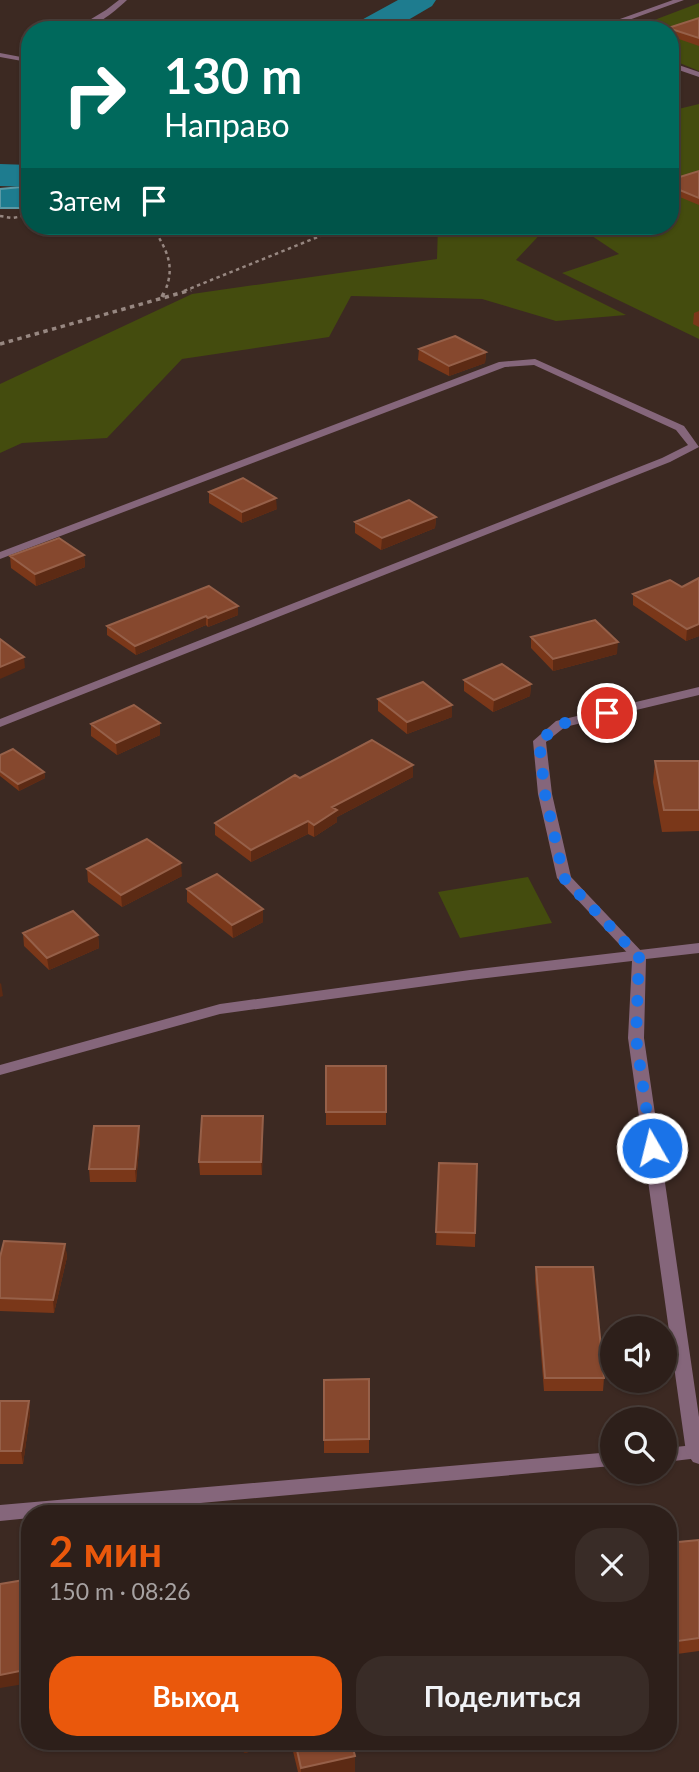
<!DOCTYPE html>
<html lang="ru">
<head>
<meta charset="utf-8">
<style>
	body { margin:0; font-family:Lato,sans-serif; background:#392c27; color:#f1f3f6; height:100vh; display:flex; flex-direction:column; font-size:26px; white-space:nowrap }
	* { box-sizing:border-box; margin:0 }
	p { font-size:23px; color:#a7a2a2 }
	.icon { flex:none; width:38px; height:38px; fill:none; stroke:currentColor; stroke-width:2; stroke-linecap:round; stroke-linejoin:round }
	.map { position:relative; flex:1; overflow:hidden }
	.panel { position:absolute; left:21px; top:1505px; width:656px; height:245px; display:flex; flex-direction:column; background:#2d1f1a; border-radius:28px; box-shadow:0 2px 5px #0004,0 0 0 2px #483d39 }
	.panel>* { flex:none }
	.hud { position:absolute; left:21px; top:21px; width:658px; height:214px; border-radius:28px; box-shadow:0 2px 5px #0004,0 0 0 2px #483d39; background:#00695c; color:#fff; overflow:hidden }
	.tools { position:absolute; left:600px; top:1316px; display:grid; gap:14px }
	.tools a { display:grid; place-items:center; width:77px; height:77px; border-radius:50%; background:#2d1f1a; box-shadow:0 2px 5px #0004,0 0 0 2px #483d39; font-size:35px }
	.pin { position:absolute; display:grid; place-items:center; width:60px; height:60px; color:#fff; margin:-30px; border:4px solid #fff; border-radius:50%; box-shadow:0 2px 7px #0007 }
	.me { position:absolute; width:77px; margin:-38px; rotate:352deg; stroke-linejoin:round; filter:drop-shadow(0 0 5px #0008) }
	.turn { display:flex; align-items:center; gap:24px; height:147px; padding:0 28px; font-size:32px }
	.turn .icon { width:91px; height:91px; stroke-width:2.5 }
	.turn b { display:block; font-size:49px; line-height:60px }
	.then { display:flex; align-items:center; height:66px; padding:0 28px; background:#0003; gap:14px; font-size:26px }
	.round { display:grid; place-items:center; flex:none; width:74px; height:74px; border-radius:28px; background:#392c27 }
	.head { display:flex; align-items:center; justify-content:space-between; height:119px; padding:0 28px }
	h1 { font-size:42px; font-weight:700; line-height:52px; color:#ea580c }
	.button { display:flex; gap:14px; margin-top:auto; padding:14px 28px }
	.button a { flex:1; height:80px; border-radius:28px; background:#ea580c; color:#fff; font-size:28px; font-weight:700; line-height:80px; text-align:center }
	.button a+a { background:#392c27; color:#f1f3f6 }
	.map>svg:first-child { display:block }
	.green { fill:#444c0e }
	.water { fill:#1e7c8f; stroke:#5b99a5; stroke-width:2 }
	.lines { fill:none; stroke-linecap:round; stroke-linejoin:round }
	.river { fill:#1e7c8f; fill-rule:evenodd }
	.path-far1 { stroke:#978781; stroke-width:2.5; stroke-dasharray:3.5 3.5; stroke-linecap:butt }
	.path { stroke:#978781; stroke-width:3.5; stroke-dasharray:4.5 4.5; stroke-linecap:butt }
	.lane { fill:#85667b; fill-rule:evenodd }
	.street { fill:#85667b; fill-rule:evenodd }
	.wall { fill:#7a3719 }
	.shaded-wall { fill:#5c2a14 }
	.building { fill:#86482e; stroke:#966049; stroke-width:2 }
	.route { stroke:#1a73e8; stroke-width:12; stroke-dasharray:0 21.6 }
</style>
</head>
<body>
<div class="map">
<svg width="699" height="1772" viewBox="0 0 699 1772">
	<rect width="100%" height="100%" fill="#3c2922"/>
	<path class="green" d="M699 3V71L670 59V30H628Z
		M699 104V339L562 273 619 254 577 226H670V111Z
		M438 226H548L516 260 626 315 556 321 482 299 351 296 329 337 182 359 107 438 22 443 0 453V384L192 294 437 259Z
		M528 877 552 923 460 938 438 892Z"/>
	<path class="water" d="M30 179V208H0V189L21 187Z"/>
	<g class="lines">
		<path class="river" d="M398 0H436L432 6 391 30H351L356 23Z
			M0 164 30 165V187L0 186Z"/>
		<path class="path-far1" d="M405 30H467
			M492 30 595 25
			M0 216 12 218 30 215
			M152 226C166 249 176 265 165 291
			M184 291 345 226"/>
		<path class="path" d="M162 297 165 290
			M0 344 191 290"/>
		<path class="lane" d="M673 0H684L615 25 619 30H611L606 24Z
			M670 62 699 72V77L670 67Z
			M535 359 684 426 699 447 670 462 0 727V719L662 458 688 445 676 430 534 365 505 367 0 559V552L499 362Z
			M699 687V695L565 727 546 742 552 794 571 877 644 954 646 957 644 960H634L557 878 538 794 533 741 556 721Z
			M695 1445 699 1446V1458L665 1462V1448Z
			M612 1452V1466L78 1514H30V1518L0 1521V1505Z"/>
		<path class="street" d="M119 0H127C113 13 93 30 73 30L106 10Z
			M0 53 21 57 30 54V59L22 61 0 57Z
			M699 943V953L646 959 644 1038 699 1417V1464L693 1462 686 1452 628 1038 632 961 470 980 220 1014 0 1075V1065L220 1004 470 970Z"/>
	</g>
	<path class="wall" d="M699 18V46L670 36V30H668V28Z
		M699 171V205L670 193V180Z
		M699 311V327L693 324 694 313Z
		M419 349 486 352 485 363 449 376 418 360Z
		M209 492 277 509 242 523 209 503Z
		M436 517 435 528 381 550 355 533V522Z
		M84 555 85 567 36 586 11 568 10 556Z
		M699 578V636L686 641 633 605V594L682 587Z
		M238 606V615L208 627 206 625 136 655 107 635V626Z
		M531 637 617 654 553 671 531 648Z
		M464 680 531 684 530 696 493 712 464 691Z
		M378 699 452 705V717L407 734 378 711Z
		M91 724 160 735 117 755 91 736Z
		M0 755 44 772 45 778 19 791 0 776Z
		M655 761H699V831L662 832 653 782Z
		M413 777 337 817V822L314 837 308 834 251 862 215 835V823L300 778Z
		M87 869 182 876 122 907 88 882Z
		M187 889 263 922 233 938 187 902Z
		M23 933 98 935 99 948 49 970 24 946Z
		M326 1066H386V1125H326Z
		M263 1129 262 1175H200L199 1162Z
		M140 1139 136 1182H90L89 1169Z
		M439 1163 477 1164 475 1247 436 1245Z
		M65 1244 67 1257 54 1313 0 1311V1257Z
		M536 1267 604 1378 603 1391H544L535 1280Z
		M369 1379V1453H324V1380Z
		M0 1401H29L30 1414 23 1464H0Z
		M699 1540V1651L677 1654 668 1624V1543Z
		M242 1741H351L355 1772H298L291 1743 244 1753Z"/>
	<path class="shaded-wall" d="M486 352 485 363 449 376V366Z
		M276 498 277 509 242 523V512Z
		M436 517 435 528 381 550 382 538Z
		M84 555 85 567 36 586 35 574Z
		M238 606V615L208 627V618Z
		M206 616V625L136 655 135 646Z
		M699 624V636L686 641 687 629Z
		M618 642 617 654 553 671V659Z
		M24 657 25 668 0 679V667Z
		M531 684 530 696 493 712 494 700Z
		M452 705V717L407 734V722Z
		M160 723V735L117 755 116 743Z
		M413 765V777L337 817V822L314 837V825L332 807Z
		M44 772 45 778 19 791 18 784Z
		M308 821V834L251 862V850Z
		M181 863 182 876 122 907 121 895Z
		M263 909V922L233 938 232 925Z
		M98 935 99 948 49 970 47 958Z
		M1 983 3 996 0 997V984Z
		M263 1116V1129L262 1175 261 1162Z
		M139 1126 140 1139 136 1182 135 1169Z
		M65 1244 67 1257 54 1313 53 1300Z
		M29 1401 30 1414 23 1464 21 1451Z
		M30 1669V1683L0 1688V1675Z
		M244 1741H291V1743L244 1753Z
		M355 1756V1772H301V1768Z"/>
	<path class="building" d="M699 18V38L668 28Z
		M699 171V198L670 186V180Z
		M455 336 486 352 449 366 419 349Z
		M243 478 276 498 242 512 209 492Z
		M409 500 436 517 382 538 355 522Z
		M59 538 84 555 35 574 10 556Z
		M699 578V624L687 629 633 594 670 580 682 587Z
		M209 586 238 606 208 618 206 616 135 646 107 626Z
		M595 620 618 642 553 659 531 637Z
		M0 639 24 657 0 667Z
		M502 664 531 684 494 700 464 680Z
		M423 682 452 705 407 722 378 699Z
		M134 705 160 723 116 743 91 724Z
		M372 740 413 765 332 807 337 810 314 825 308 821 251 850 215 823 295 775 300 778Z
		M13 749 44 772 18 784 0 771V755Z
		M655 761H699V810H664Z
		M147 839 181 863 121 895 87 869Z
		M217 874 263 909 232 925 187 889Z
		M73 911 98 935 47 958 23 933Z
		M326 1066H386V1112H326Z
		M202 1116H263L261 1162H199Z
		M94 1126H139L135 1169H89Z
		M439 1163 477 1164 475 1233 436 1232Z
		M4 1241 65 1244 53 1300 0 1298V1257Z
		M536 1267H593L604 1378H545Z
		M369 1379V1439L324 1440V1380Z
		M0 1401H29L21 1451H0Z
		M699 1540V1638L678 1641 668 1604V1543Z
		M30 1579V1669L0 1675V1584Z
		M295 1741H351L355 1756 301 1768Z"/>
	<g class="lines">
		<path class="route" d="M607 713 561 724 539 741 545 794 564 878 639 957 636 1038 652 1148"/>
	</g>
</svg>
<div class="tools">
<a><svg class="icon" aria-label="sound" viewBox="0 0 24 24"><path d="M4 9h4l5-4v14l-5-4H4zM17 9q2 3 0 6"/></svg></a>
<a><svg class="icon" aria-label="search" viewBox="0 0 24 24"><circle cx="10" cy="10" r="6"/><path d="M15 15l6 6"/></svg></a>
</div>
<div class="pin" style="left:607px;top:713px;background:#d93025"><svg class="icon" aria-label="arrive" viewBox="0 0 24 24"><path d="M6 21V4h12l-3 4 3 4H6"/></svg></div>
<svg class="me" style="left:652px;top:1148px" viewBox="-20 -20 40 40"><circle r="17" fill="#1a73e8" stroke="#fff" stroke-width="3"/><path d="M0-11L8 9 0 5-8 9z" fill="#fff"/></svg>
<div class="hud">
<div class="turn"><svg class="icon" aria-label="right" viewBox="0 0 24 24"><path d="M7 20v-9h11M14 6l5 5-5 5"/></svg><div><b>130 m</b>Направо</div></div>
<div class="then">Затем<svg class="icon" aria-label="arrive" viewBox="0 0 24 24"><path d="M6 21V4h12l-3 4 3 4H6"/></svg></div>
</div>
<section class="panel">
<div class="head"><div><h1>2 мин</h1><p>150 m · 08:26</p></div><a class="round"><svg class="icon" aria-label="close" viewBox="0 0 24 24"><path d="M6 6l12 12M18 6L6 18"/></svg></a></div>
<div class="button"><a>Выход</a><a>Поделиться</a></div>
</section>
</div>
</body>
</html>
